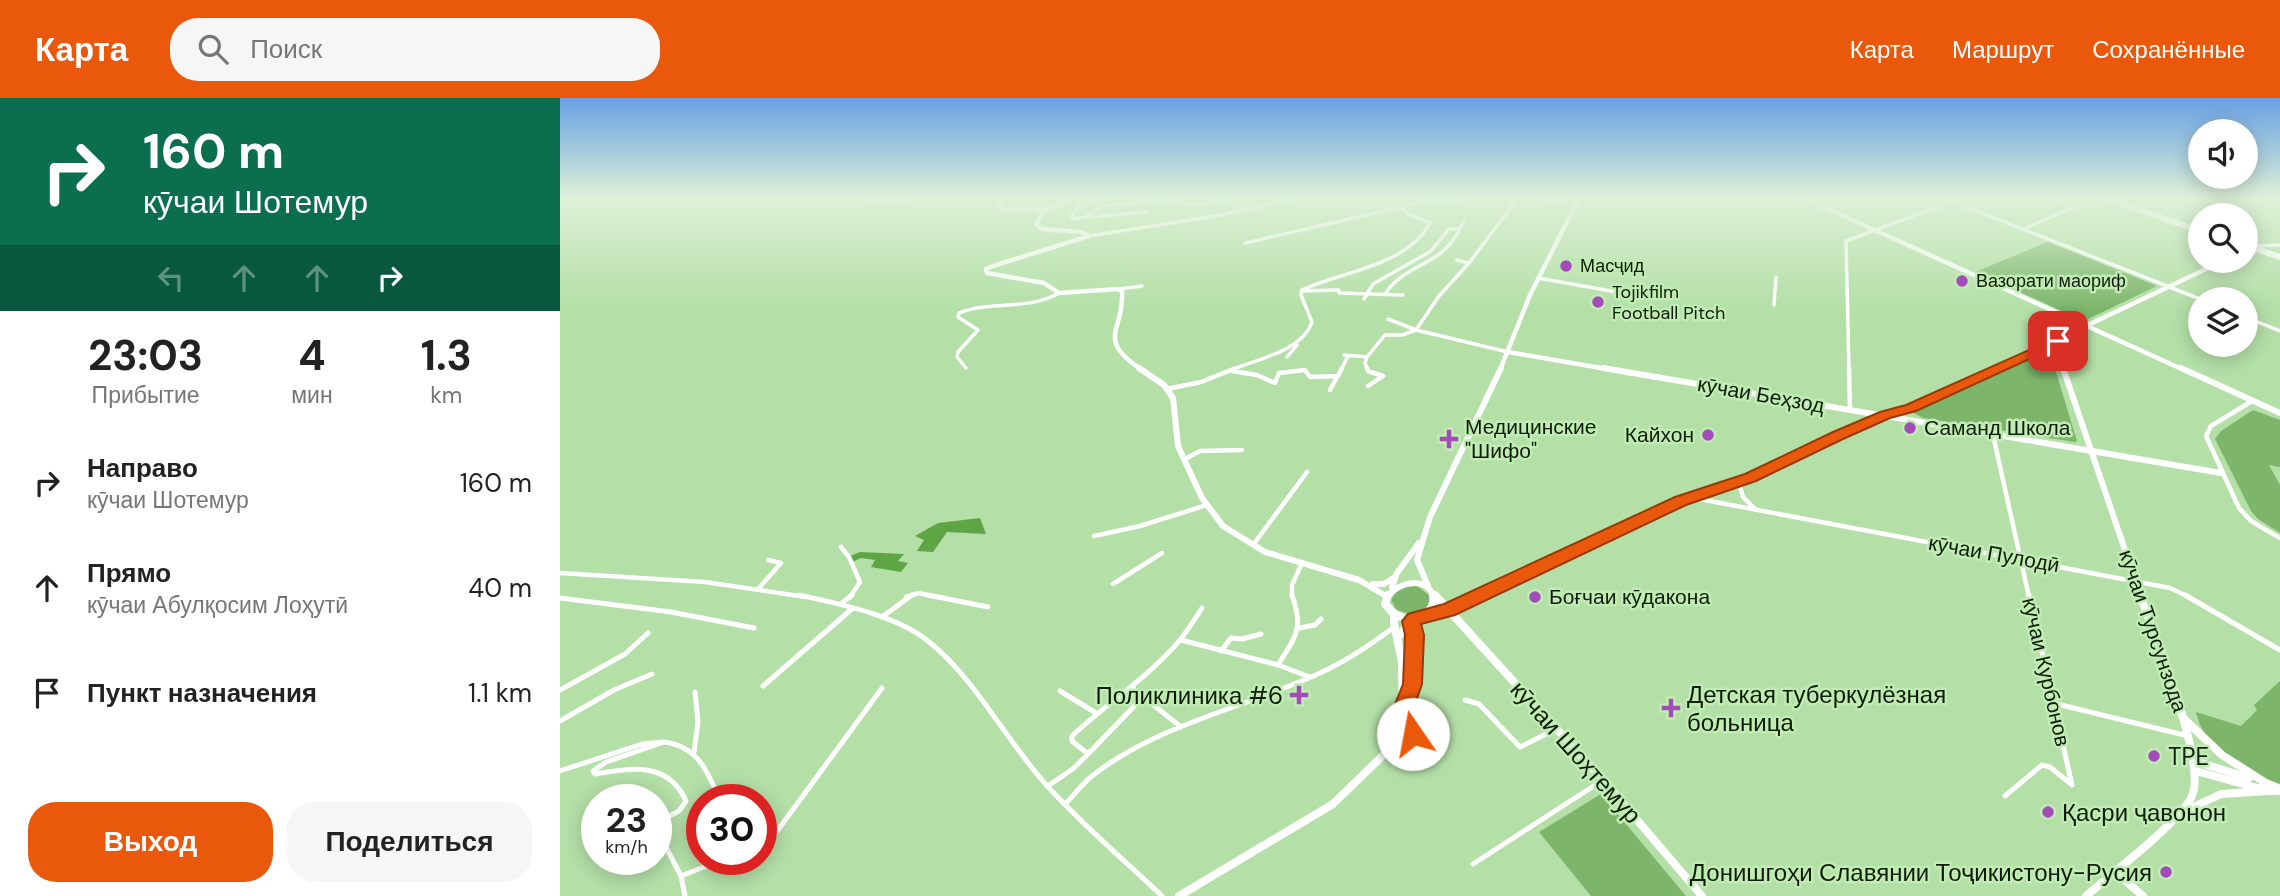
<!DOCTYPE html>
<html lang="ru">
<head>
<meta charset="utf-8">
<style>
	body { margin:0; font-family:"DM Sans",sans-serif; background:#f6f6f6; color:#222; height:100vh; display:flex; flex-direction:column; font-size:26px; white-space:nowrap }
	* { box-sizing:border-box; margin:0 }
	p { font-size:23px; color:#767676 }
	.icon { flex:none; width:38px; height:38px; fill:none; stroke:currentColor; stroke-width:2; stroke-linecap:round; stroke-linejoin:round }
	.map { position:relative; flex:1; overflow:hidden }
	.side { display:flex; flex-direction:column; background:#fff; width:560px }
	.side>* { flex:none }
	.banner { background:#0b6e4f; color:#fff; overflow:hidden }
	.fabs { position:absolute; left:1628px; top:21px; display:grid; gap:14px }
	.fabs a { display:grid; place-items:center; width:70px; height:70px; border-radius:50%; background:#fff; box-shadow:0 4px 18px #0003; font-size:35px }
	.speed { position:absolute; left:21px; top:686px; display:flex; gap:14px; font-size:35px; font-weight:700; text-align:center }
	.speed>* { display:grid; place-content:center; width:91px; height:91px; border-radius:50%; background:#fff; box-shadow:0 4px 18px #0003; line-height:1 }
	.speed small { font-size:18px; font-weight:400 }
	.speed .limit { border:10px solid #d22; background:#fff; color:#111 }
	.pin { position:absolute; display:grid; place-items:center; width:60px; height:60px; color:#fff; margin:-30px; border-radius:14px; box-shadow:0 4px 10px #0006 }
	.me { position:absolute; width:77px; margin:-38px; rotate:348deg; stroke-linejoin:round; filter:drop-shadow(0 0 5px #0008) }
	.turn { display:flex; align-items:center; gap:24px; height:147px; padding:0 28px; font-size:32px }
	.turn .icon { width:91px; height:91px; stroke-width:2.5 }
	.turn b { display:block; font-size:49px; line-height:60px }
	.lanes { display:flex; align-items:center; height:66px; padding:0 28px; background:#0003; justify-content:center; gap:35px; direction:ltr }
	.lanes .off { opacity:.35 }
	.eta { display:flex; justify-content:space-evenly; align-items:center; height:119px; text-align:center }
	.eta b { font-size:42px; font-weight:700; line-height:49px }
	.cta { display:flex; gap:14px; margin-top:auto; padding:14px 28px }
	.cta a { flex:1; height:80px; border-radius:28px; background:#ea580c; color:#fff; font-size:28px; font-weight:700; line-height:80px; text-align:center }
	.cta a+a { background:#f6f6f6; color:#222 }
	ul { padding:0; list-style:none }
	li { display:flex; align-items:center; gap:21px; height:105px; padding:0 28px }
	li div { flex:1 }
	li b { display:block; font-size:26px }
	li em { font-style:normal }
	header { display:flex; align-items:center; gap:42px; box-sizing:border-box; height:98px; padding:0 35px; background:#ea580c; color:#fff }
	header strong { font-size:33px }
	nav { display:flex; gap:38px; margin-inline-start:auto; font-size:24px }
	.search { width:490px; height:63px; background:#f6f6f6; display:flex; align-items:center; gap:18px; box-sizing:border-box; padding:0 24px; border-radius:28px; color:#767676; font-size:26px }
	main { display:flex; flex:1; min-height:0 }
	.map>svg:first-child { display:block }
	.green { fill:#7db66b }
	.forest { fill:#5ea545 }
	.lines { fill:none; stroke-linecap:round; stroke-linejoin:round }
	.minor-far2 { stroke:#fff; stroke-width:3.5 }
	.minor-far1 { stroke:#fff; stroke-width:4.5 }
	.minor { stroke:#fff; stroke-width:5 }
	.tertiary-far2 { stroke:#fff; stroke-width:4.5 }
	.tertiary-far1 { stroke:#fff; stroke-width:6 }
	.tertiary { stroke:#fff; stroke-width:8 }
	.secondary-far2 { stroke:#fff; stroke-width:4.5 }
	.secondary-far1 { stroke:#fff; stroke-width:6 }
	.secondary { stroke:#fff; stroke-width:8 }
	.trunk { stroke:#fff; stroke-width:6 }
	.route { fill:#ea580c; stroke:#983908; stroke-width:2 }
	.poi-dot { fill:#a24cba; stroke:#c1ecb4; stroke-width:2.5 }
	.labels { text-anchor:middle; dominant-baseline:central; stroke-width:5; stroke-linejoin:round; paint-order:stroke }
	.far-poi-label { font-size:18px; fill:#0e1d08; stroke:#c1ecb4; text-anchor:start }
	.street-label { font-size:21px; fill:#0e1d08; stroke:#c1ecb4 }
	.poi-label { font-size:21px; fill:#0e1d08; stroke:#c1ecb4; text-anchor:start }
	.near-poi-label { font-size:24px; fill:#0e1d08; stroke:#c1ecb4; text-anchor:start }
	.near-street-label { font-size:24px; fill:#0e1d08; stroke:#c1ecb4 }
</style>
</head>
<body>
<header>
<strong>Карта</strong>
<div class="search"><svg class="icon" aria-label="search" viewBox="0 0 24 24"><circle cx="10" cy="10" r="6"/><path d="M15 15l6 6"/></svg>Поиск</div>
<nav><a>Карта</a><a>Маршрут</a><a>Сохранённые</a></nav>
</header>
<main>
<section class="side">
<div class="banner">
<div class="turn"><svg class="icon" aria-label="right" viewBox="0 0 24 24"><path d="M7 20v-9h11M14 6l5 5-5 5"/></svg><div><b>160 m</b>кӯчаи Шотемур</div></div>
<div class="lanes"><svg class="icon off" aria-label="left" viewBox="0 0 24 24"><path d="M17 20v-9H6M10 6l-5 5 5 5"/></svg><svg class="icon off" aria-label="ahead" viewBox="0 0 24 24"><path d="M12 20V5M6 11l6-6 6 6"/></svg><svg class="icon off" aria-label="ahead" viewBox="0 0 24 24"><path d="M12 20V5M6 11l6-6 6 6"/></svg><svg class="icon" aria-label="right" viewBox="0 0 24 24"><path d="M7 20v-9h11M14 6l5 5-5 5"/></svg></div>
</div>
<div class="eta">
<div><b>23:03</b><p>Прибытие</p></div>
<div><b>4</b><p>мин</p></div>
<div><b>1.3</b><p>km</p></div>
</div>
<ul>
<li><svg class="icon" aria-label="right" viewBox="0 0 24 24"><path d="M7 20v-9h11M14 6l5 5-5 5"/></svg><div><b>Направо</b><p>кӯчаи Шотемур</p></div><em>160 m</em></li>
<li><svg class="icon" aria-label="ahead" viewBox="0 0 24 24"><path d="M12 20V5M6 11l6-6 6 6"/></svg><div><b>Прямо</b><p>кӯчаи Абулқосим Лоҳутӣ</p></div><em>40 m</em></li>
<li><svg class="icon" aria-label="arrive" viewBox="0 0 24 24"><path d="M6 21V4h12l-3 4 3 4H6"/></svg><div><b>Пункт назначения</b></div><em>1.1 km</em></li>
</ul>
<div class="cta"><a>Выход</a><a>Поделиться</a></div>
</section>
<div class="map">
<svg width="1720" height="798" viewBox="0 0 1720 798">
	<rect width="100%" height="100%" fill="#b4dfa7"/>
	<path class="green" d="M1488 144 1590 185 1597 188 1524 223 1415 174Z
		M1476 258 1493 264 1517 343 1515 344 1363 320 1352 314Z
		M1693 312 1720 322V369L1709 367 1720 387V435L1698 421 1691 413 1655 341 1661 333Z
		M857 488 870 498C870 517 850 519 836 511L831 502 839 490Z
		M1720 583V686C1686 673 1644 652 1636 614L1681 628 1697 612 1694 607Z
		M1041 696 1126 798H1031L979 734Z"/>
	<path class="forest" d="M420 420 426 436 387 434 373 454 357 453 364 442 355 438 378 425Z
		M300 454 344 456 338 463 348 465 341 474 311 469 315 462 301 460 292 464 290 458Z"/>
	<g class="lines">
		<path class="minor-far2" d="M597 100 595 103 632 100
			M985 100 987 103 1016 106
			M1384 100 1640 201
			M612 102 634 107 679 100
			M867 102 897 103 906 100
			M521 106 543 100
			M493 107 506 100
			M483 112 510 104H520L521 107 512 117V121L525 119 542 108 595 103
			M529 119 588 114
			M1463 131 1517 108 1496 100
			M529 138 656 118 738 100
			M685 145 841 109 868 100
			M1693 148 1720 147
			M897 162 908 165
			M978 180 1068 196
			M559 191 582 188
			M741 193 779 192V195L843 197
			M826 195C837 176 863 168 881 155 892 146 898 135 904 123
			M804 201 813 186 871 153 889 131H900
			M1214 207 1216 179
			M1685 219 1720 233
			M828 221 856 232 948 254
			M784 257 807 259 825 237H842L856 232 879 198 909 165 958 100
			M727 259 737 247
			M807 259 805 265 808 272
			M406 270 397 259 398 254 418 232 398 219 399 215C432 202 468 213 499 195
			M671 272C698 261 742 253 752 224L741 197 742 192C783 173 847 168 870 125L846 115 841 109
			M781 272 788 258
			M1289 272 1286 143 1401 100"/>
		<path class="minor-far1" d="M807 270 808 273 823 278 808 288
			M1289 270 1290 312
			M672 273 697 277 715 285 719 275 745 272 750 279 778 278 782 270
			M607 291 641 284 676 270
			M770 292 777 279
			M1692 303 1651 328 1646 338 1679 410 1691 423 1720 440
			M1433 337 1469 499
			M625 361 640 353 682 352
			M1179 385 1183 399 1195 411
			M1134 400 1610 490 1629 499
			M534 438 580 428 647 407
			M693 447 747 374
			M281 449 289 459 300 484 290 499
			M0 475 145 484 246 499
			M553 486 602 455
			M199 490 221 465 208 462
			M346 499 359 495 376 499
			M732 499V487L741 467"/>
		<path class="minor" d="M239 497C279 506 336 517 368 543 417 582 447 645 490 691 525 729 565 763 602 798
			M368 497 428 509
			M1469 497 1512 687
			M1625 497 1720 552
			M0 500 111 514 194 530
			M282 505 292 497
			M322 519 352 497
			M739 530 755 527 761 521
			M621 542 718 567 750 579
			M661 553 671 540 682 541 701 536
			M718 567C736 538 744 531 732 497
			M203 588 293 510
			M571 589 621 629
			M0 592 65 556 88 535
			M500 593 536 615
			M905 602 919 606 960 649 990 634
			M1493 605 1628 638
			M845 606 854 566 852 525
			M846 614 853 636
			M0 623 54 592 92 576
			M104 644C137 648 148 673 159 701
			M134 654 138 624 135 594
			M528 656 584 598
			M0 673 82 646 104 644 46 664 33 673 35 676C72 670 108 663 126 703L119 713 96 725
			M488 688 514 670 528 656 512 643V638C547 605 589 579 620 542 628 532 635 521 642 510
			M1445 698 1482 667 1490 669 1511 686
			M506 705C515 696 522 686 532 678 598 626 685 610 760 575 787 563 810 547 833 530
			M96 730 121 778 125 798
			M201 738 215 736 322 590
			M913 766 1043 682
			M121 778 164 761"/>
		<path class="tertiary-far2" d="M301 100 318 105 352 100
			M445 100 438 106 442 111 483 112 477 127 482 131 521 134 529 138 433 168 426 171 427 175 484 185 499 195 558 191 562 193C565 233 534 240 582 272
			M1244 100 1624 272
			M1493 245 1504 265 1503 272
			M1487 248 1494 262 1502 268
			M948 254 1053 272
			M1433 272 1663 163"/>
		<path class="tertiary-far1" d="M579 270 604 287 613 300 618 348 642 400 663 428 705 454 799 482 826 498
			M1043 270 1661 375
			M1503 270 1581 499
			M1621 270 1720 315
			M918 499 1120 403 1179 385 1303 327 1355 309 1437 270"/>
		<path class="tertiary" d="M889 512 921 497
			M1623 620 1662 657 1706 685
			M1634 663 1689 680
			M1636 673 1708 693H1720
			M1703 684 1720 691
			M1621 715 1661 696 1708 693
			M1554 773 1583 798
			M1526 798C1549 778 1622 722 1632 698 1647 663 1594 537 1580 497"/>
		<path class="secondary-far2" d="M940 272 970 197 1019 100"/>
		<path class="secondary-far1" d="M813 486H824L833 480
			M868 488 857 462 870 419 941 270
			M832 489 837 475 859 445
			M874 496 876 499
			M827 499C838 484 866 477 874 499"/>
		<path class="secondary" d="M828 497 825 506 834 516 846 521C861 520 876 514 873 497
			M875 497 1043 682 1142 798
			M837 540 854 521
			M619 798 773 706 843 638 842 564 834 526V516"/>
		<path class="trunk" d="M1546 100 1640 133
			M1685 147 1720 159"/>
	</g>
	<linearGradient id="sky" x2="0" y2="1"><stop stop-color="#67a0e3"/><stop offset="0.47" stop-color="#ddf1d7"/><stop offset="1" stop-color="#ddf1d7" stop-opacity="0"/></linearGradient>
	<rect width="1720" height="211" fill="url(#sky)"/>
	<path class="route" d="M1498 239 1502 240V246L1356 313 1330 320 1283 341 1196 383 1126 407 895 517 861 526 864 537 862 586 854 609 864 636 861 642 853 645 846 642 834 609 843 586 845 537 842 523 848 516 884 506 1115 399 1185 376 1273 334 1320 314 1346 307Z"/>
	<g class="poi-dot">
		<circle cx="1006" cy="168" r="7"/>
		<circle cx="1402" cy="183" r="7"/>
		<circle cx="1038" cy="204" r="7"/>
		<circle cx="1350" cy="330" r="7"/>
		<circle cx="1148" cy="337" r="7"/>
		<path d="M885.5 330.5h7v7h7v7h-7v7h-7v-7h-7v-7h7z"/>
		<circle cx="975" cy="499" r="7"/>
		<path d="M735.5 586.5h7v7h7v7h-7v7h-7v-7h-7v-7h7z"/>
		<path d="M1107.5 599.5h7v7h7v7h-7v7h-7v-7h-7v-7h7z"/>
		<circle cx="1594" cy="658" r="7"/>
		<circle cx="1488" cy="714" r="7"/>
		<circle cx="1606" cy="774" r="7"/>
	</g>
	<g class="labels">
		<g class="far-poi-label">
			<text x="1020" y="168">Масҷид</text>
			<text x="1416" y="183">Вазорати маориф</text>
			<text x="1052" y="194">Tojikfilm<tspan x="1052" dy="21">Football Pitch</tspan></text>
		</g>
		<g class="street-label">
			<text transform="translate(1201 297) rotate(10)">кӯчаи Беҳзод</text>
			<text transform="translate(1434 456) rotate(10)">кӯчаи Пулодӣ</text>
			<text transform="translate(1593 533) rotate(71)">кӯчаи Турсунзода</text>
			<text transform="translate(1486 574) rotate(77)">кӯчаи Курбонов</text>
		</g>
		<g class="poi-label">
			<text x="905" y="329">Медицинские<tspan x="905" dy="24">"Шифо"</tspan></text>
			<text x="1364" y="330">Саманд Школа</text>
			<text x="1134" y="337" text-anchor="end">Кайхон</text>
			<text x="989" y="499">Боғчаи кӯдакона</text>
		</g>
		<g class="near-poi-label">
			<text x="1127" y="596">Детская туберкулёзная<tspan x="1127" dy="28">больница</tspan></text>
			<text x="723" y="597" text-anchor="end">Поликлиника #6</text>
			<text x="1608" y="658">TPE</text>
			<text x="1502" y="714">Қасри ҷавонон</text>
			<text x="1592" y="774" text-anchor="end">Донишгоҳи Славянии Тоҷикистону-Русия</text>
		</g>
		<g class="near-street-label">
			<text transform="translate(1016 654) rotate(48)">кӯчаи Шоҳтемур</text>
		</g>
	</g>
</svg>
<div class="fabs">
<a><svg class="icon" aria-label="sound" viewBox="0 0 24 24"><path d="M4 9h4l5-4v14l-5-4H4zM17 9q2 3 0 6"/></svg></a>
<a><svg class="icon" aria-label="search" viewBox="0 0 24 24"><circle cx="10" cy="10" r="6"/><path d="M15 15l6 6"/></svg></a>
<a><svg class="icon" aria-label="layers" viewBox="0 0 24 24"><path d="M12 4l9 5-9 5-9-5zM3 14l9 5 9-5"/></svg></a>
</div>
<div class="speed"><div>23<small>km/h</small></div><div class="limit">30</div></div>
<div class="pin" style="left:1498px;top:243px;background:#d93025"><svg class="icon" aria-label="arrive" viewBox="0 0 24 24"><path d="M6 21V4h12l-3 4 3 4H6"/></svg></div>
<svg class="me" style="left:853px;top:636px" viewBox="-20 -20 40 40"><circle r="19" fill="#fff"/><path d="M0-13L10 11 0 6-10 11z" fill="#ea580c"/></svg>
</div>
</main>
</body>
</html>
